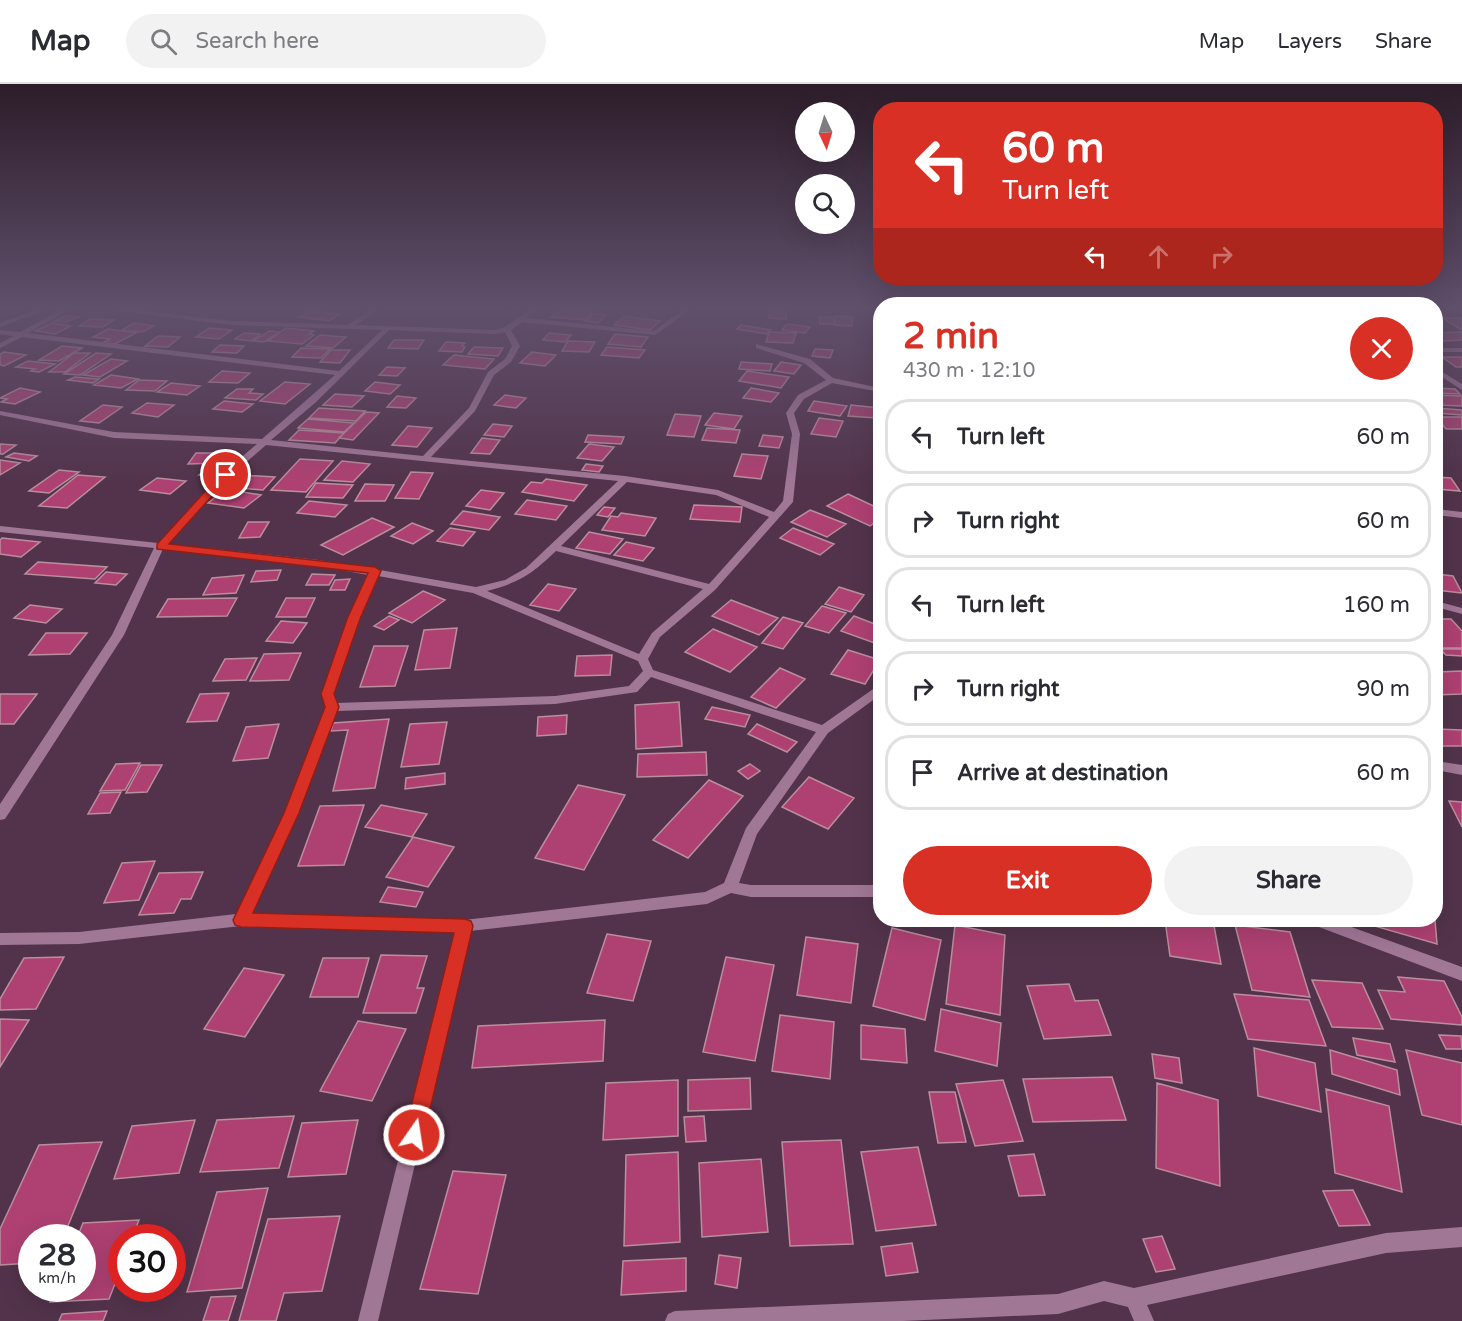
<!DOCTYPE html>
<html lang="en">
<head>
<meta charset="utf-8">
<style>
	body { margin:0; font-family:"Varela Round",sans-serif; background:#f2f2f3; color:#2b2b33; height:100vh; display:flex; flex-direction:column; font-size:22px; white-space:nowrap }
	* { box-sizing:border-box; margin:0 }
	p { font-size:20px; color:#7c7c81 }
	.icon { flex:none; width:33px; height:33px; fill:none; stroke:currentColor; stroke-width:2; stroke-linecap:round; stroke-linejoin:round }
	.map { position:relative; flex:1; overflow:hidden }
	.side { position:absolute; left:873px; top:213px; width:570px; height:630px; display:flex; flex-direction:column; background:#fff; border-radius:24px; box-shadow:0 6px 24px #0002 }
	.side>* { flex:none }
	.hud { position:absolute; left:873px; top:18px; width:570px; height:183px; border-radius:24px; box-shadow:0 6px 24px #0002; background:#d93025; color:#fff; overflow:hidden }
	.needle { width:39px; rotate:176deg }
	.buttons { position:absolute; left:795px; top:18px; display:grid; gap:12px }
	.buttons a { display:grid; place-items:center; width:60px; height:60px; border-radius:50%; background:#fff; box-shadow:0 6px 24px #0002; font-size:30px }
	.speed { position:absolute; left:18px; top:1140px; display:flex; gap:12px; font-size:30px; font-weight:700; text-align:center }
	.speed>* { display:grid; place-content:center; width:78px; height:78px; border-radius:50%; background:#fff; box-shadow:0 6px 24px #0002; line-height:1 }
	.speed small { font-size:15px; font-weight:400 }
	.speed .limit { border:9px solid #d22; background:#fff; color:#111 }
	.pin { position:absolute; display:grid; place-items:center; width:51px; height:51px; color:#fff; margin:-26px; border:3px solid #fff; border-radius:50%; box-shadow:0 2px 6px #0007 }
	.me { position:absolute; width:66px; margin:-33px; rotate:13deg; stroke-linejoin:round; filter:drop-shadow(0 0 4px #0008) }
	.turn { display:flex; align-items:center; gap:21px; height:126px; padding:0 30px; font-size:27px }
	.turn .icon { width:78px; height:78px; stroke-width:2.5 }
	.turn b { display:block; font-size:42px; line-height:51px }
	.lanes { display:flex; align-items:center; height:57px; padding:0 30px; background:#0003; justify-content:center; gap:30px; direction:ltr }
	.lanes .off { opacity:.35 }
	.round { display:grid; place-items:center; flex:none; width:63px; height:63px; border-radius:32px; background:#f2f2f3 }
	.overview { display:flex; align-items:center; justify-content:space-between; height:102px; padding:0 30px }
	h1 { font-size:36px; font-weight:800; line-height:45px; color:#d93025 }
	.primary-button { display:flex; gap:12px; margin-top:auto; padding:12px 30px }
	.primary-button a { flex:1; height:69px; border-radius:36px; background:#d93025; color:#fff; font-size:24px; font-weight:800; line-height:69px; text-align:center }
	.primary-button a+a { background:#f2f2f3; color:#2b2b33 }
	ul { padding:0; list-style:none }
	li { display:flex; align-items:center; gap:18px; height:75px; margin:0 12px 9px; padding:0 18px; border:3px solid #e1e1e2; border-radius:24px }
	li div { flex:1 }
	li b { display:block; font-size:22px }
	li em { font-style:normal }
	header { display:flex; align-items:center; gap:36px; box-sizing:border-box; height:84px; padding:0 30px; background:#fff; border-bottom:2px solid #e1e1e2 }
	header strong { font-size:28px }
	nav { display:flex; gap:33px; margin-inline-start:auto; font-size:21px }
	.search { width:420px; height:54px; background:#f2f2f3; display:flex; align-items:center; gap:15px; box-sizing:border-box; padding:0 21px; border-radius:33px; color:#7c7c81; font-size:22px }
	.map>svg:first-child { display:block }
	.building { fill:#ae4172; stroke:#ba8e9d; stroke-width:1.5 }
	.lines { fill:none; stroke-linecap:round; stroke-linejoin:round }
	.minor { fill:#a17796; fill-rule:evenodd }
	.route { fill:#d93025; stroke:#8d1f18; stroke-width:1.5 }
</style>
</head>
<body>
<header>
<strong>Map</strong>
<div class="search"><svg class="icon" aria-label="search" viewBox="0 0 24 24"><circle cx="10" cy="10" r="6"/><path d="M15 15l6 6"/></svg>Search here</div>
<nav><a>Map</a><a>Layers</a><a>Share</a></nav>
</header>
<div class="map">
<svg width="1462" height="1237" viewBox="0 0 1462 1237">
	<rect width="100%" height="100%" fill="#52334b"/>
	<path class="building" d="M558 226H588L594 227 585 236 551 233Z
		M310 227 340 230 329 237 299 233Z
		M770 227H786V235L769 234Z
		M593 230 606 231 598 239 585 237Z
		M67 231 79 233 66 238 54 237Z
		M624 232 660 237 650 246 614 241Z
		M835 232 853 233 852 242 835 241Z
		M819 233H833L835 240H820Z
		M1443 234H1462V245H1460Z
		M90 235 114 236 103 243 79 242Z
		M52 239 71 242 55 250 35 247Z
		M134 239 154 242 142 248 122 246Z
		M787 240 810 243 805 249 782 246Z
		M741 241 771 246 767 250 737 245Z
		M209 244 232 246 219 255 196 253Z
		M286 244 314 247 309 250 314 251 302 260 268 257Z
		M108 245 136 249 115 260 102 259 110 255 93 253Z
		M269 247 279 248 264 258 253 257Z
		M769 248 796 249 793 259 766 258Z
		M1462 248V256L1443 257 1436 252V249Z
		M244 249 260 250 251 257 235 255Z
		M549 249 571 251 565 258 543 256Z
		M615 250 648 253 641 263 608 260Z
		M320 251 346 253 333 264 306 262Z
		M158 252 180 253 168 263 145 262Z
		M394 256H424L418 265 388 264Z
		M568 257 595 258 589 268 562 267Z
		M446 258 465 259 462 262 465 263 462 268 439 267Z
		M220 261 244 262 237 269 212 268Z
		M62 262 82 264 59 277 39 276Z
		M474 263 503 264 498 272 468 270Z
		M607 263 645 266 639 274 601 271Z
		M301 264 330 265 321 274 292 273Z
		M815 265 833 266 830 274 812 272Z
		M331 266H350L340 279 320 278Z
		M4 268 26 271 4 282 0 281V270Z
		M532 268 556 271 545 282 520 279Z
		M74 269H90L65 288H49Z
		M96 269 111 270 80 291 64 290Z
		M454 271 494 275 485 285 443 281Z
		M1442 273H1462V283H1456Z
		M111 275 127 277 100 293 83 291Z
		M28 277 55 280 39 288 31 287 35 285 16 283Z
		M741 278 772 280 770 287 739 285Z
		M781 278 801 281 794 290 774 287Z
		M387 283 405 284 397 292 379 291Z
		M222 287 250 289 238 299 209 298Z
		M747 287 789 293 781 304 739 297Z
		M111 291 138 295 121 304 94 301Z
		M75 293 99 295 93 299 68 296Z
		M139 296 167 297 155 307 126 306Z
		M285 298 310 300 285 320 260 317Z
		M375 298 400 301 390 310 365 307Z
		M171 299 200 302 187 311 157 308Z
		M20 304 40 308 15 320 1 318 7 315 0 314Z
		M751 304 779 309 771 318 743 314Z
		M1436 304 1455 305 1460 310 1436 309Z
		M237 305H253L249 309 263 310 256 316 225 314Z
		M335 310 364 312 352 323 323 321Z
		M505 311 526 314 516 324 494 321Z
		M1436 311 1462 312V322L1436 321Z
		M397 312 416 314 406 324 387 323Z
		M224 317 253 320 242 328 213 325Z
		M814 317 847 322 840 332 808 327Z
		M147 319 174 321 158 333 132 329Z
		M103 321 122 323 99 339 80 337Z
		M851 321 879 324 877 334 848 332Z
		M319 324 365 327 356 337 309 334Z
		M1436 324 1462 326V331L1436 329Z
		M366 328 379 329 353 356 339 354Z
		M714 329 742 332 734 345 705 341Z
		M675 330 701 332 694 353 667 351Z
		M1436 333H1462V345H1446Z
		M819 334 843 337 836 353 811 350Z
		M308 335 354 339 344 348 298 344Z
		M493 340 512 342 504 353 484 351Z
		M408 342 432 344 417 363 392 361Z
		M707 344 740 346 736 359 702 356Z
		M299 346 344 349 335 359 289 356Z
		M588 351 624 353 621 360 585 358Z
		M763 351 783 353 779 364 759 362Z
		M482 354 500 356 490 370 471 369Z
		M0 360 16 361 3 370H0Z
		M589 360 614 363 602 377 577 374Z
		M14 369 37 372 29 377 6 373Z
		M196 369H226L219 379 188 380Z
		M742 370 768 372 761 395 734 392Z
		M300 375 333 377 306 408 271 406Z
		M0 376 20 379 0 391Z
		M342 377 370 380 353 398 324 396Z
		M586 380 603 382 599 388 582 386Z
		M211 382 223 383 211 392 199 391Z
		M59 386 79 388 49 409 29 407Z
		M411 388 433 389 419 415 395 414Z
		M78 391 105 393 67 424 39 422Z
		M241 391 275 393 263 406 227 403Z
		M1436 393 1451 394 1460 407 1436 405Z
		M157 394 186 397 170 410 140 406Z
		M546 395 587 401 574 417 522 408 531 398 542 399Z
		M316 399 353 401 343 414 306 413Z
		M365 400 394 401 385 417H355Z
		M226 405 261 411 244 424 208 419Z
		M481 406 504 409 490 426 466 422Z
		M848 410 880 425V435L870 442 827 422Z
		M527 416 567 422 556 436 515 430Z
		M309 417 347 421 335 433 297 429Z
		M694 421 742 423 740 438 690 435Z
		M604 423 615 424 608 433 597 431Z
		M810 426 846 440 827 453 791 438Z
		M463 427 500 433 489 446 451 440Z
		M621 429 656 434 645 452 602 446 611 432 618 433Z
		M372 434 394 443 343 471 321 461Z
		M248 438H269L260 453 239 454Z
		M412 439 433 447 413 460 391 452Z
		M450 444 475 448 463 462 437 457Z
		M793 444 834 460 820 471 780 454Z
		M589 448 623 455 610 470 576 464Z
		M2 454 40 458 21 473 0 470V456Z
		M626 458 654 464 643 477 614 471Z
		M38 478 107 483 95 495 25 490Z
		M281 486 277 496 251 498 256 487Z
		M106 488 127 490 116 501 95 499Z
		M312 490 335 491 329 501H306Z
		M1436 490 1453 492 1462 509 1436 506Z
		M244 491 236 509 203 511 212 494Z
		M350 495 345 506H330L335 496Z
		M548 500 576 505 559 527 530 521Z
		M839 503 864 511 851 528 825 520Z
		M423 507 445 516 412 539 389 529Z
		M237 514 227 532 157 533 168 515Z
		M286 514H315L306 533H276Z
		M731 516 778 534 759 551 712 532Z
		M30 521 62 525 46 539 14 534Z
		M822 522 846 529 829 549 805 542Z
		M389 532 399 536 384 546 374 542Z
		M854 532 880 542V561L841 547Z
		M783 533 803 539 783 565 762 559Z
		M1436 535H1451L1462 547V564H1443L1436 555Z
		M281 537 307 539 293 559 266 557Z
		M457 544 450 584 415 586 424 546Z
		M713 545 757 563 730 588 685 568Z
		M46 549H87L70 570 29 571Z
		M374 562H408L395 602 360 603Z
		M1440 565H1462V572L1446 571Z
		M848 566 880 576 865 600 831 590Z
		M301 569 289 596 250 597 264 570Z
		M612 571 610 591 575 592 577 572Z
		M257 574 246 596 213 597 225 575Z
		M780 584 805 595 776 624 751 613Z
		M1462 587V610L1436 611V588Z
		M229 609 217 637 187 638 200 610Z
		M0 610H37L14 640H0Z
		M679 618 682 662 636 665 635 621Z
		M712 623 750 631 745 643 705 635Z
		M567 631 566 650 537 652 538 633Z
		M389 635 375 704 333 707 348 646 331 647 333 639Z
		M447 638 439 680 401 683 410 640Z
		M279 640 268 674 233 677 246 643Z
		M757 640 797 658 787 668 748 650Z
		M1436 645 1462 646V662H1442L1436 652Z
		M706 668 707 691 637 693 638 670Z
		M140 679 125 706 100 707 116 680Z
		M750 680 760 687 748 695 738 687Z
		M141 681H162L147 708 126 709Z
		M445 689V700L405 705 406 694Z
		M809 693 854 714 828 745 782 723Z
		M709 696 743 712 688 774 653 756Z
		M578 701 625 711 584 786 535 774Z
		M121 708 110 729 88 730 100 709Z
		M1449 717 1462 718V743Z
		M364 721 344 781 298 782 320 722Z
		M381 721 427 730 412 753 365 743Z
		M413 753 454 763 428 803 386 793Z
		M155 777 139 816 104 819 122 779Z
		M203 788 191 815H181L174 829 139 831 159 789Z
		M388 803 423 808 416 823 380 818Z
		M1060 836H1119L1121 840 1062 842Z
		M1165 836H1213L1221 880 1170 872Z
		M1370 836H1435L1437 860 1371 841Z
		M955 841 1005 851 1000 931 946 920Z
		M1235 841 1290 848 1310 913 1252 906Z
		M892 844 941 856 925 936 873 922Z
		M607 850 651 857 633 917 587 909Z
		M806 853 858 860 851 919 797 911Z
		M381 871 427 872 417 904H424L416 929H363Z
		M64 873 36 925 0 926V915L24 874Z
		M726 873 774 881 755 977 703 968Z
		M323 874H369L358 913H310Z
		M244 884 284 891 245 953 204 945Z
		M1398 893 1444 897 1462 933V941L1391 935 1378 906 1405 908Z
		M1312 896 1362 899 1383 945 1332 943Z
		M1069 900 1075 917 1098 916 1111 951 1044 955 1027 902Z
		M1234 910 1309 916 1326 962 1248 955Z
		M941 925 1001 939 997 982 935 967Z
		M780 931 834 938 830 995 772 987Z
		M0 935 29 936 0 983Z
		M605 936 603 977 472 984 478 942Z
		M358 937 406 945 372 1017 320 1007Z
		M861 941 905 945 907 979 861 975Z
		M1439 951 1461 952 1462 965H1446Z
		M1353 954 1390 960 1395 978 1357 971Z
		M1254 964 1315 979 1321 1028 1258 1012Z
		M1330 966 1397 986 1400 1011 1332 990Z
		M1406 966 1462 979V1041L1422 1031Z
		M1152 970 1179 974 1182 999 1155 994Z
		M1112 993 1126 1036 1033 1038 1023 995Z
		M750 994 751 1025 688 1027V996Z
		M678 996V1052L603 1056 606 999Z
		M1003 996 1023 1057 975 1062 956 1000Z
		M1157 999 1218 1016 1220 1102 1156 1084Z
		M1326 1005 1389 1022 1402 1108 1335 1089Z
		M929 1008H955L966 1058 938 1059Z
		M294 1032 279 1084 200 1088 217 1036Z
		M704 1032 706 1057 686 1058 684 1033Z
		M195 1036 179 1089 114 1095 132 1042Z
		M358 1036 346 1090 288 1093 302 1039Z
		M841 1056 853 1160 790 1162 782 1058Z
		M102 1058 63 1154H32V1179L0 1181V1145L39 1061Z
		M918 1063 936 1141 876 1147 861 1068Z
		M678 1068 680 1158 624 1162 626 1071Z
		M1034 1070 1045 1111 1019 1112 1008 1072Z
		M761 1075 768 1148 702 1153 699 1079Z
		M453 1087 506 1091 478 1210 420 1205Z
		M268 1104 242 1204 187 1208 217 1108Z
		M1353 1106 1370 1141 1339 1142 1323 1107Z
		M340 1132 322 1207 284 1209 276 1237H239L268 1135Z
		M139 1136 132 1154H122V1182L109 1215 50 1218 56 1204H82V1154H77L83 1139Z
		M1162 1152 1175 1185 1156 1188 1143 1155Z
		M912 1159 918 1188 886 1192 881 1163Z
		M719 1171 741 1174 737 1204 715 1200Z
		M686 1174V1207L621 1211 623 1177Z
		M236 1212 228 1237H203L211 1213Z
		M107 1227 103 1237H59L62 1230Z"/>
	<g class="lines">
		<path class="minor" d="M35 226H46L0 243V239Z
			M60 226H69L28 249 339 287 382 246 232 241 110 226H135L232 237 347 241 370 226H378L356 241 495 246C513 243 520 226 536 226L526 234 654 247 682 226H690L655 251 522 238 511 246 520 262 511 278 494 291 475 327 431 373 625 392 718 406 774 428 783 417 792 350 786 329 798 311 826 296 804 279 756 264V260L810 275 833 294 880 304V308L832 299 804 315 794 329 800 350 793 418 715 506 660 553 648 575 653 586 822 641 876 603 880 602V611L828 649 757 750 739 799 751 801H880V813H751L731 809 707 820 470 847 378 1237H358L455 848 241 842 79 860 0 861V849L79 848 236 830 285 729 326 623 321 610 348 535 368 491 319 482 163 465 124 551 5 735 0 736V720L112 551 154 464 0 448V442L158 459 223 389 257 360 114 354 0 331V327L114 348 262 355 335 291 22 253 0 264V259L14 252 0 250V246L20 248ZM389 246 495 250 505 248 512 262 505 275 488 288 469 324 423 372 271 356 315 319ZM266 361 618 397 526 484 505 496 476 503 380 486 375 484 371 485 319 476 168 460 229 393ZM627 398 716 411 769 433 709 500 561 462ZM556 467 703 505 652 549 639 570 487 507C520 498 531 491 556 467ZM378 492 473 509 638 577 643 587 629 602 555 612 336 619 333 610 358 535ZM651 593 816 648 746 744 724 799 705 808 464 836 251 830 299 729 337 627 555 620 637 608Z
			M1436 264H1462V268H1436Z
			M1436 284 1462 300V306L1436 289Z
			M1436 425 1462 428V434L1436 431Z
			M1436 517 1462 524V530L1436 523Z
			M1436 677 1462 681V691L1436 686Z
			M1309 836H1332L1462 883V897L1311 840Z
			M1462 1143V1163L1386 1169 1147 1221 1154 1237H1134L1128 1223 1104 1217 1058 1230 903 1237H665L668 1230 675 1227 1058 1210 1104 1197 1134 1204 1386 1149Z"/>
	</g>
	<linearGradient id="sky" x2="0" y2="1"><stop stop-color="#2d1c29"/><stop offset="0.56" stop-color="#60506c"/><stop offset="1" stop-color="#60506c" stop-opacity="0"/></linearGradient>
	<rect width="1462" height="400" fill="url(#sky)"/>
	<path class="route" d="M226 388 231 391 229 393 169 460 375 483 381 487 360 535 334 610 339 623 299 729 253 829 465 835 471 837 473 842 424 1051 421 1058 414 1061 407 1058 404 1051 454 849 241 843 235 841 233 836 284 729 325 623 321 610 347 535 368 489 157 465V460L222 389Z"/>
</svg>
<div class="buttons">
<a><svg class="needle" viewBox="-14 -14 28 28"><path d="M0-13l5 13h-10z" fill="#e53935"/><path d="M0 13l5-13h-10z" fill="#7c7c81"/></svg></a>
<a><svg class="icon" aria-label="search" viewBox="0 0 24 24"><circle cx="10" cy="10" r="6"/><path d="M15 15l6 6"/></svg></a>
</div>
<div class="speed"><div>28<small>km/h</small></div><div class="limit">30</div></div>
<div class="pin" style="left:226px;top:391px;background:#d93025"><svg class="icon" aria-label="arrive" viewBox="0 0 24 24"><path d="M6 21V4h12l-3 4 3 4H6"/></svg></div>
<svg class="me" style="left:414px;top:1051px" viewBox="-20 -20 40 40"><circle r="17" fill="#d93025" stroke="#fff" stroke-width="3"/><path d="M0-11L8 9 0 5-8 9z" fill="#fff"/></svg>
<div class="hud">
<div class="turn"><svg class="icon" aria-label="left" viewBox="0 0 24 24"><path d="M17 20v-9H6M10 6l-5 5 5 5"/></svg><div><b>60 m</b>Turn left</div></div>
<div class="lanes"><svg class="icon" aria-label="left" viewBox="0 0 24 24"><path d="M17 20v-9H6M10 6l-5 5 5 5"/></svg><svg class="icon off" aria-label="ahead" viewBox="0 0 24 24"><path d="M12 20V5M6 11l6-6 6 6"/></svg><svg class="icon off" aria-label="right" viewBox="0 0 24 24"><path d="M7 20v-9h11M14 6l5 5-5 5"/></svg></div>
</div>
<section class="side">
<div class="overview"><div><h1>2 min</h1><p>430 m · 12:10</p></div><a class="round" style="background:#d93025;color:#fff"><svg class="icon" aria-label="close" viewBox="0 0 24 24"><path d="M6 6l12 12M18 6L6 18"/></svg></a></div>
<ul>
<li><svg class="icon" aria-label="left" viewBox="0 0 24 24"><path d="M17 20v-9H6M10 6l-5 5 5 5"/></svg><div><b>Turn left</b></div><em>60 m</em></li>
<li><svg class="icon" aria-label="right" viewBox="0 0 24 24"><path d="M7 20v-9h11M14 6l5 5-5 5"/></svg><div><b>Turn right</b></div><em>60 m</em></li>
<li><svg class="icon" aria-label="left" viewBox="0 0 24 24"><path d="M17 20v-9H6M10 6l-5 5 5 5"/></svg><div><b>Turn left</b></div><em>160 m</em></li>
<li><svg class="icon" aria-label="right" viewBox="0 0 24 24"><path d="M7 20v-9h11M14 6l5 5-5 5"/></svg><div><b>Turn right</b></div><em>90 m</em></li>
<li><svg class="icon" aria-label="arrive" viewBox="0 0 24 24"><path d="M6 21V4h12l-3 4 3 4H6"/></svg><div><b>Arrive at destination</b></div><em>60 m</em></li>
</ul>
<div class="primary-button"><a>Exit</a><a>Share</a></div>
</section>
</div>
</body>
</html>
